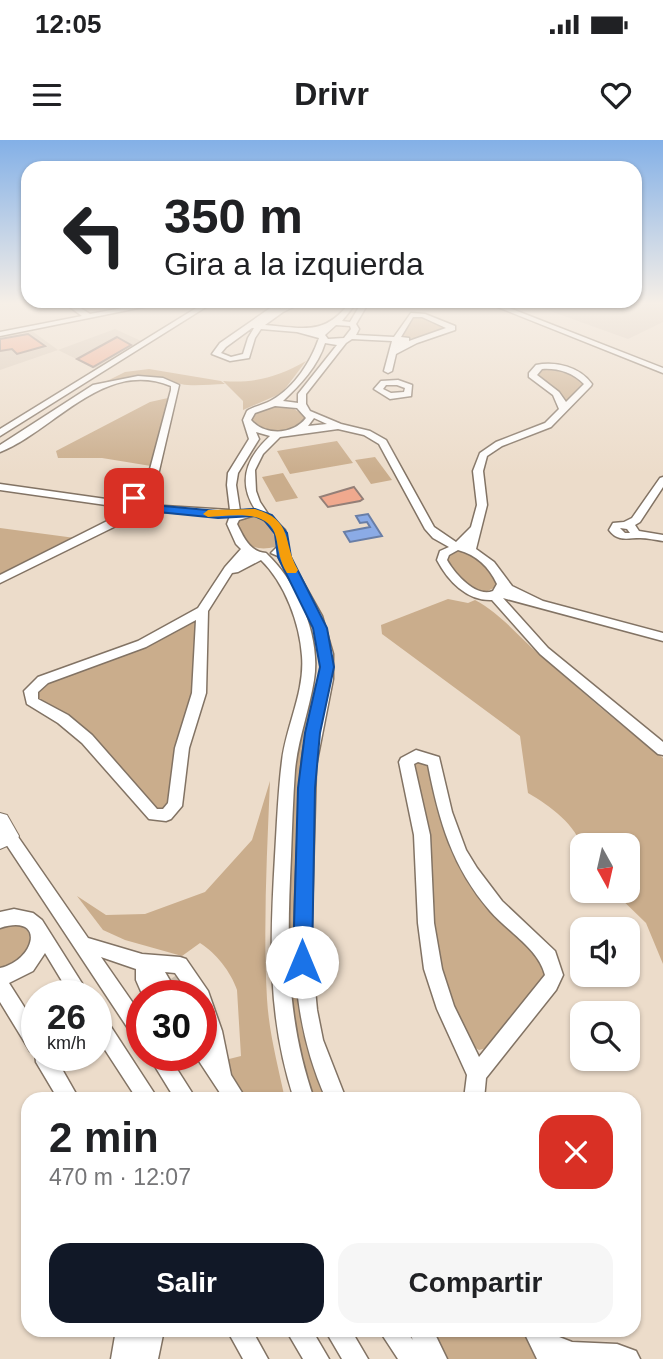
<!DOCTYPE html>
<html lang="es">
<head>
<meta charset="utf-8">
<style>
	body { margin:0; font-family:Arial,sans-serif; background:#f6f6f6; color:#202124; height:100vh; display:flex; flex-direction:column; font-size:26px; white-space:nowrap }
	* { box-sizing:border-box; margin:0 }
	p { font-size:23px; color:#757577 }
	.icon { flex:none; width:38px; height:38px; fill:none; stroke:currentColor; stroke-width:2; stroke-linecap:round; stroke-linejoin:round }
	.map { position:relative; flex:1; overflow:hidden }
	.panel { position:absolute; left:21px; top:952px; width:620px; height:245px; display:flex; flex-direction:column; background:#fff; border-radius:21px; box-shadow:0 2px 5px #0004 }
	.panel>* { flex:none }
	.guide { position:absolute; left:21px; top:21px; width:621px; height:147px; border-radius:21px; box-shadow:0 2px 5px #0004; background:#fff; color:#202124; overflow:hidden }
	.needle { width:46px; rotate:172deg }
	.buttons { position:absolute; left:570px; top:693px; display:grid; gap:14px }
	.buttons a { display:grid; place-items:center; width:70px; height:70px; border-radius:14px; background:#fff; box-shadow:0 2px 5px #0004; font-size:35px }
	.speed { position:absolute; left:21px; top:840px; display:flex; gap:14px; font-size:35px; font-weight:700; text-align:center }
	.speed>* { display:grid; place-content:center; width:91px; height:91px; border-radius:50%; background:#fff; box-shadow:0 2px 5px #0004; line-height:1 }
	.speed small { font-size:18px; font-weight:400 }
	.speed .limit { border:10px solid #d22; background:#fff; color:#111 }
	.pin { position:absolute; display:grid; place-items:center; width:60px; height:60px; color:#fff; margin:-30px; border-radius:14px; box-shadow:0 4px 10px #0006 }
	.me { position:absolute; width:77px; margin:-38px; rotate:0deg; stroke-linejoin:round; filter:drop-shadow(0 0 5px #0008) }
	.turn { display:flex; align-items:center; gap:24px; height:147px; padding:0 28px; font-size:32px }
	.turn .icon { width:91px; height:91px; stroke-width:2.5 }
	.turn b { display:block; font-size:49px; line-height:60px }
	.round { display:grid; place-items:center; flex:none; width:74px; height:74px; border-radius:21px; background:#f6f6f6 }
	.head { display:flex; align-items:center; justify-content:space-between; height:119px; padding:0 28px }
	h1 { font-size:42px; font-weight:700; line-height:52px }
	.button { display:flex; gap:14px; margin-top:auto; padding:14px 28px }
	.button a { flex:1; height:80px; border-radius:21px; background:#111827; color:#fff; font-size:28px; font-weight:700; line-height:80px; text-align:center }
	.button a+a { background:#f6f6f6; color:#202124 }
	.status { display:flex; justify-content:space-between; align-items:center; height:49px; padding:0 35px; background:#fff; direction:ltr }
	.status svg { height:19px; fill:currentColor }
	header { display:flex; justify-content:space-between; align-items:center; height:91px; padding:0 28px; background:#fff; font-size:32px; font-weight:700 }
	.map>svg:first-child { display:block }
	.commercial { fill:#dacab9 }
	.green { fill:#caad8c }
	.water { fill:#8babe6; stroke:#697ea6; stroke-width:2 }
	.building { fill:#f0a98e; stroke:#947f77; stroke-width:2 }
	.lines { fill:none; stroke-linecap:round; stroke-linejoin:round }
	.minor-tunnel { stroke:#ccbeae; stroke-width:17; stroke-dasharray:17 8; stroke-linecap:butt }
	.minor-casing { stroke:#827364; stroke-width:3 }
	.tertiary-casing { stroke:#827364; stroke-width:2 }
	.minor { fill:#fff; fill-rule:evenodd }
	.tertiary { fill:#fff; fill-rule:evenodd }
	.route { fill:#1a73e8; stroke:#114b97; stroke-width:2 }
	.slow { fill:#f59e0b }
</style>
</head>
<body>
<div class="status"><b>12:05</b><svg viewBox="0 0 49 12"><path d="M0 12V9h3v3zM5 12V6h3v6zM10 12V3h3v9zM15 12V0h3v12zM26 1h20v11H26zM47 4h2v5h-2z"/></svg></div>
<header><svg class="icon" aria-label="menu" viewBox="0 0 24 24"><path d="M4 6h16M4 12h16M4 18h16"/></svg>Drivr<svg class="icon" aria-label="heart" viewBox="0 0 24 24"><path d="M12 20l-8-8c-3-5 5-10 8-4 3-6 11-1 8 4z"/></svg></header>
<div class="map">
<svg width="663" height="1219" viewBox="0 0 663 1219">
	<rect width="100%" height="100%" fill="#ecdcca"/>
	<path class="commercial" d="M525 162H663V182L628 199Z
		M115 189 141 201 134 206 138 207 99 230 58 210 0 230V197L32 191 58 210Z"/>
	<path class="green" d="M419 176 448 187 449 190 416 199 402 197 412 177Z
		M306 221 282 253 243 270V261L223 241C254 244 280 236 306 221Z
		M543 227 576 236 584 244 566 261 535 235Z
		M149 229 221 241 225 244C211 244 194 247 181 244 150 237 126 237 95 247L125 232Z
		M168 258 151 326 102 318H58L56 311 150 262Z
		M272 266H289L304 275 305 279C292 297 268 292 252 283L250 279 257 271Z
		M337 301 353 323 290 334 277 311Z
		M375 317 392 340 371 344 355 320Z
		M283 333 298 358 276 362 262 337Z
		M248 374C266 376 273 384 278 401L275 407C254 412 237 404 238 381Z
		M0 388 75 398 0 437Z
		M456 411C475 413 495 427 496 447L483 453 460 442 445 417Z
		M448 459 468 463 475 460C501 474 517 495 540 515 580 550 621 586 663 618V824L646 783 613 751H628V705H583V710C576 684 550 666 528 653L520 596 382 494 381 485Z
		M202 471 201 540 175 666 160 676 117 631 49 571 31 551 33 547 95 524Z
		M313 544 318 548 305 604 297 832 303 893 327 959H310L297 919 285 790 292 633Z
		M421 620 431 626C435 650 439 675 447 699 465 749 508 784 544 820L546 834 487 908 479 910 471 905 453 871 441 834 409 624Z
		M270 641C267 713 263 786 267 859 269 893 278 926 285 959H247L228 931 225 920 241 916 237 850C231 832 216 813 200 803L182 816 125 800 103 790 77 756 106 775 145 774 205 752 252 700Z
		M17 784 28 791C36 813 17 822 0 828V787Z
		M428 1190H522L537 1219H443Z"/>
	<path class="water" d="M368 374 382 396 350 402 344 392 370 387 367 382 360 383 356 376Z"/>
	<path class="building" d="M28 194 45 206 17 214 12 209 0 211V199Z
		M117 197 131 205 93 227 77 219Z
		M354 347 363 359 360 361 328 367 320 357Z"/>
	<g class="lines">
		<path class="minor-tunnel" d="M171 839 180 851"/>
		<g class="minor-casing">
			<path id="minor" d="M63 162H71L90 174 154 162H168L0 196V192L82 176Z
				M206 162H214L0 296V289Z
				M279 162H287L279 169 294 162H304L283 172 265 185C304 188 325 196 350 162H357L342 181 350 182 362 162H369L356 184 359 189 356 195 394 197 411 173 425 174 455 186V190L417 203 396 214 392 231 388 233 384 231 392 201 352 199 346 203 306 254V264L310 271 341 284 370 291 386 300 434 387 456 402 471 387 477 365 473 331 480 313 496 302 545 283 559 269 553 255 529 237V233L536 225C556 221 580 227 592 244L591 246 551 287 502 306 487 316 483 331 487 365 476 409 494 422 512 446 543 461 663 493V501L503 458 548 508 663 602V615L658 614 540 514 492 460C467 461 448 441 437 420L440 411 449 407 433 398 425 389 379 304 364 295 338 289 280 297 263 314 255 330 256 351 260 362 268 374 285 390 289 417 322 476 333 514V539L316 626 311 808 317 870 323 900 346 959H326C289 875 293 803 297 713 299 680 298 646 303 612 308 579 324 547 321 513 316 476 292 448 278 416L271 413 278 406C278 390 269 382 255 375L239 380 237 384C244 398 250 412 266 413 298 443 321 497 314 540 309 571 298 599 295 630 293 659 292 687 291 716 287 802 285 876 314 959H294C267 876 270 802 275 716 277 684 278 652 282 621 286 586 305 552 302 516 300 484 285 443 261 420L238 432 232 433 208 471 206 553 189 608 182 666 171 679 166 681 149 679 82 603 58 583 27 564 24 551 38 537 138 501 198 468 225 427 241 409 236 404 227 384 230 376 148 371 143 368 148 365 230 370 227 345 228 333 249 299 243 280 247 271C254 266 264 265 272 260 295 247 311 221 319 198L297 192 261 189 255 198 249 218 230 221 212 214 220 203ZM413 177H422L446 188 409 201V198L401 197ZM336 185 350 186 351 189 344 198 328 199 325 195ZM252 188H254L248 198 243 214 231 217 221 213 226 207ZM325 203 337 205 298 254V263L283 261C300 245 318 226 325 203ZM542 229C557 228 572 232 584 244L566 262 559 252 537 235ZM275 266 297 268 306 278C293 295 265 296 251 280L255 273ZM314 278 327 284 308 286ZM256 292 270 296C247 317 237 341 255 369L240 371 236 345 238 333 259 299ZM458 410C477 415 489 427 497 444L493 451C476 458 455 434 447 420L449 415ZM196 480 192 553 175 608 168 663 163 669H157L92 595 68 575 38 559V552L48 543 146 507Z
				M485 162H494L663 228V233Z
				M138 236 163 238 179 245 155 348 146 361 137 359 145 348 171 250V246C104 218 54 291 0 312V305L93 245Z
				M398 240 412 245 411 256 390 259 374 249 381 241ZM386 245H397L405 248 404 252 391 253 383 249Z
				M663 337V347L640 382 635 385 639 391 663 395V401C656 400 647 398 640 398 627 398 618 402 609 390L613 383 624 382 632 378 660 338ZM620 388 627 389 630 393H625Z
				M0 344 120 361 125 364 120 367 0 350Z
				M127 371 132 374 118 385 0 443V435Z
				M416 610 439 617 452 672 466 710 477 728 502 761 555 811 563 835 556 850 486 938 484 959H464L467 935 437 869 424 829 418 783 414 695 399 622 401 618ZM418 622 428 625C439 681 452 727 490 771 508 792 538 808 545 835L479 917 454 866 442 829 434 783 430 695 414 624Z
				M9 689 14 691 88 798 142 814 180 817 186 819 208 851 222 891 231 935 246 959H224L195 915H201V898L205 899 201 883V856H173L171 851 174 845 182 843 175 833 165 832 172 844 169 850 160 852 162 856H143L136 840V829L101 817 142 876V901L135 899 4 701 1 696 4 691Z
				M14 769 33 773 42 780 90 856H71L45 813 33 831 9 843 37 887V915H54L79 959H58L36 922 35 912 30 911 0 862V828C36 820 46 773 0 788V772Z
				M96 870 102 873 158 959H137L96 896Z
				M148 915H168L196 959H175Z
				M116 1190H140L137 1204 140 1190H164L158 1219H111Z
				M227 1190H252L268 1219H243Z
				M286 1190H312L329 1219H303Z
				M325 1190H351L368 1219H342Z
				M379 1190H405L413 1200 408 1190H433L447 1219H398Z
				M523 1190H548L554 1195 572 1202 617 1204 636 1211 640 1219H537Z"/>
		</g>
		<g class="tertiary-casing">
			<path id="tertiary" d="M0 673 7 675 19 696 16 702 0 709Z"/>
		</g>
		<use href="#minor" class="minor"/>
		<use href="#tertiary" class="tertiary"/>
	</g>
	<linearGradient id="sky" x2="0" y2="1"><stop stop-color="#83b0e7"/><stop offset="0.49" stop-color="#f6efe7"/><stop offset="1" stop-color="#f6efe7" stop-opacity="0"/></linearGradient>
	<rect width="663" height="333" fill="url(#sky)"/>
	<path class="route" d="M134 355 149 358 153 365 218 371 255 369 272 375 287 393 291 417 327 488 334 527 320 593 315 648 312 822 309 829 302 832 295 829 293 822 298 648 305 593 320 527 313 488 278 417 275 394 264 380 254 376 218 378 148 371 144 370 140 363 130 360V356Z"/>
	<path class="slow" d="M255 369C294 380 282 402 298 430L296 433H287C279 420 279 410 276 397 269 368 230 376 208 377L203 374 208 370Z"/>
</svg>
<div class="buttons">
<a><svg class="needle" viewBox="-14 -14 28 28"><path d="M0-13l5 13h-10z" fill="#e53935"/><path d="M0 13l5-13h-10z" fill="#757577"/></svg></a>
<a><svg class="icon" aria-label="sound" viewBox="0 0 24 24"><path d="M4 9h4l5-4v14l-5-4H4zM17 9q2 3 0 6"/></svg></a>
<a><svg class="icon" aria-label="search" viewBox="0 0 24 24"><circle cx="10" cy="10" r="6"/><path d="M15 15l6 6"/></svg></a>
</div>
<div class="speed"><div>26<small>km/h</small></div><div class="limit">30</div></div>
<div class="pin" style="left:134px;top:358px;background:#d93025"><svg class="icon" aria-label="arrive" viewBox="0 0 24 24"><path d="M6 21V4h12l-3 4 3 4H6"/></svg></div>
<svg class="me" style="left:302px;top:822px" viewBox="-20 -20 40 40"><circle r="19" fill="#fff"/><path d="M0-13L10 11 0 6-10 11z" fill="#1a73e8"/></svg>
<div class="guide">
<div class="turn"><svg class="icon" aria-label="left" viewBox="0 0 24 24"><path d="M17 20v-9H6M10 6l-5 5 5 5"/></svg><div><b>350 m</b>Gira a la izquierda</div></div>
</div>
<section class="panel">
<div class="head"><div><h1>2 min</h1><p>470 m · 12:07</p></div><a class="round" style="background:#d93025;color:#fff"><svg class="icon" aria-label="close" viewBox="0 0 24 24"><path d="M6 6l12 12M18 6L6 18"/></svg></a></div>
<div class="button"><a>Salir</a><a>Compartir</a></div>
</section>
</div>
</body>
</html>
